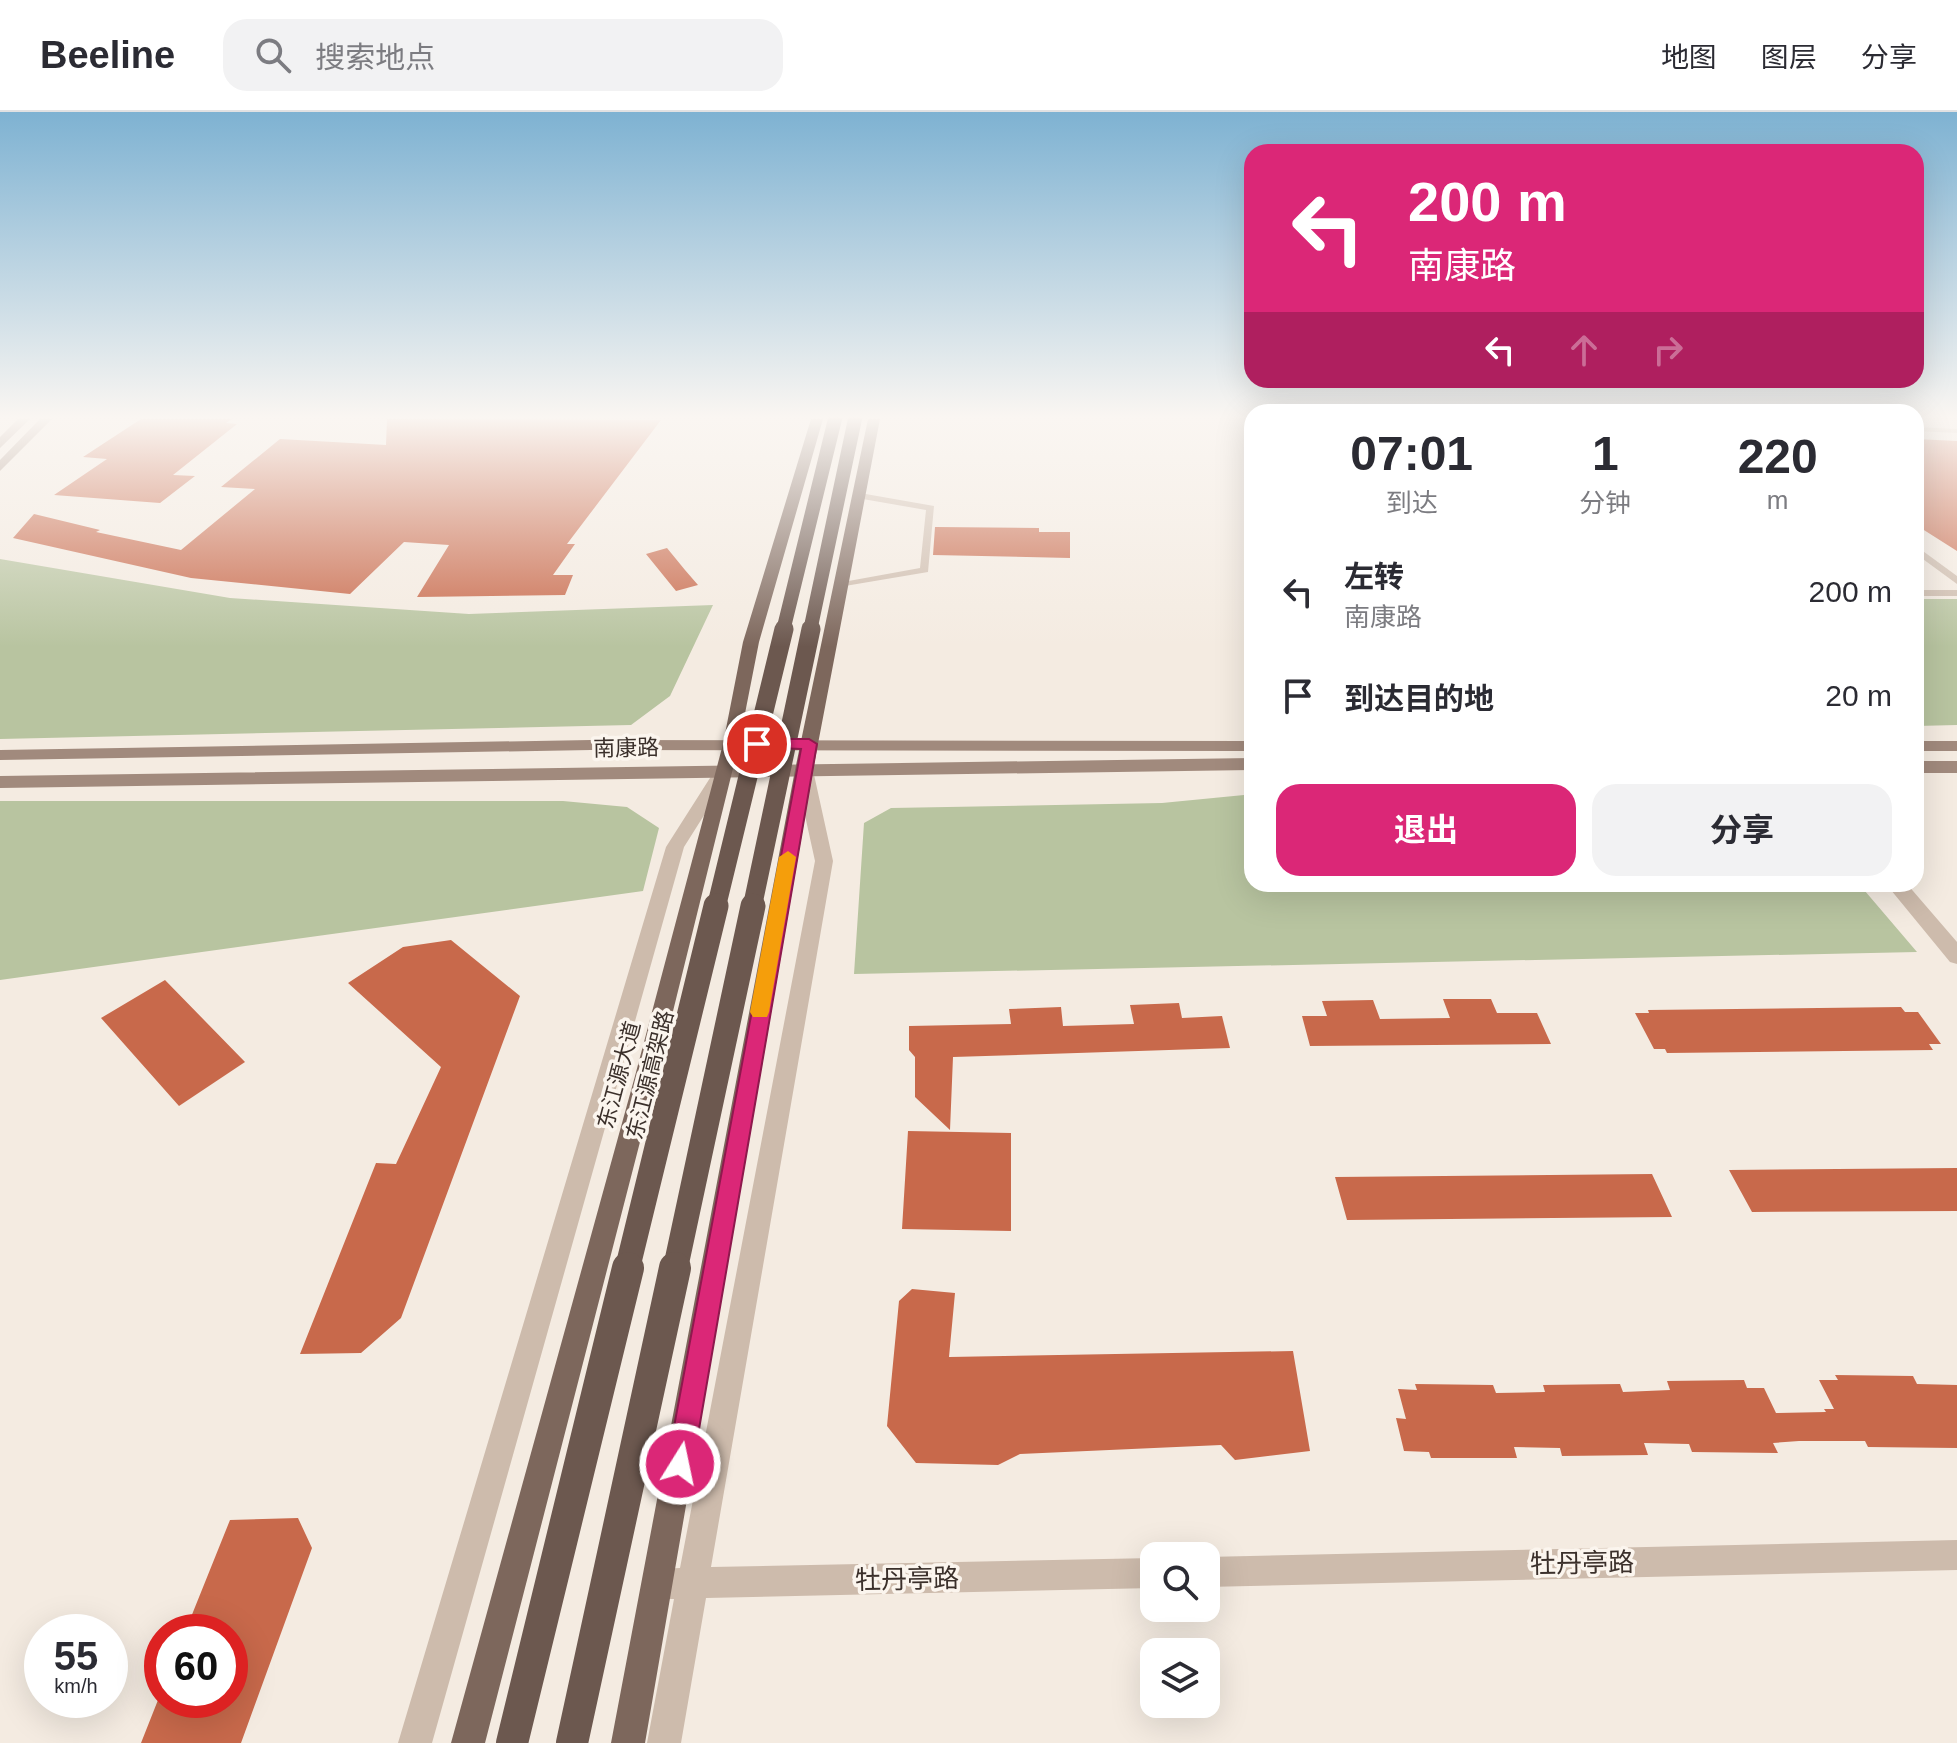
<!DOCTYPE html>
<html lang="zh">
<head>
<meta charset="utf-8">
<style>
	body { margin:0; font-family:Helvetica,"Noto Sans SC",sans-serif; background:#f2f2f3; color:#2b2b33; height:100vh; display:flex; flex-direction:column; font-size:30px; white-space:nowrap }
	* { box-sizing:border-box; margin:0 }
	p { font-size:26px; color:#7c7c81 }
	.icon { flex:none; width:44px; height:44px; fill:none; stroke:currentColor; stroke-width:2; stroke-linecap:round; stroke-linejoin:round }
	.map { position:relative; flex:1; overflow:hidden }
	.panel { position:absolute; left:1244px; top:292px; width:680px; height:488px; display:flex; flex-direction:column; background:#fff; border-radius:24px; box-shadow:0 8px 32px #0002 }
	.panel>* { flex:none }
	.banner { position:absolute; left:1244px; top:32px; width:680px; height:244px; border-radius:24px; box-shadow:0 8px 32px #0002; background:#db2777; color:#fff; overflow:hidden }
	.controls { position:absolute; left:1140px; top:1430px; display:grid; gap:16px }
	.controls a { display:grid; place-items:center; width:80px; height:80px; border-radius:16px; background:#fff; box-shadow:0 8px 32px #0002; font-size:40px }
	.speed { position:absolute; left:24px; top:1502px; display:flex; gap:16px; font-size:40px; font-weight:700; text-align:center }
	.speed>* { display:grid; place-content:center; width:104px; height:104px; border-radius:50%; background:#fff; box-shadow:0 8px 32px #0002; line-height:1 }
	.speed small { font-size:20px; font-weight:400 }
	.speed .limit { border:12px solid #d22; background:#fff; color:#111 }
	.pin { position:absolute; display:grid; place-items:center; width:68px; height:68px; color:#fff; margin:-34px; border:4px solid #fff; border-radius:50%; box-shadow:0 2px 8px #0007 }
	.me { position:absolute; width:88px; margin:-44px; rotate:10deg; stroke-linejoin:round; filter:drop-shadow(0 0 6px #0008) }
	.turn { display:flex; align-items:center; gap:28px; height:168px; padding:0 32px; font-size:36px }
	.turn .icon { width:104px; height:104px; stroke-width:2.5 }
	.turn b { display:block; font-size:56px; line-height:68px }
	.lanes { display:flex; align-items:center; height:76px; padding:0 32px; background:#0003; justify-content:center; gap:40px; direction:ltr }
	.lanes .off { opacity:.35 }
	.eta { display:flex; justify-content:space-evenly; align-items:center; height:136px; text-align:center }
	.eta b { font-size:48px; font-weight:700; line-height:56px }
	.primary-button { display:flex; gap:16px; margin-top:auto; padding:16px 32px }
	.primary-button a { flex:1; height:92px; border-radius:24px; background:#db2777; color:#fff; font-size:32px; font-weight:700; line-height:92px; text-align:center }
	.primary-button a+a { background:#f2f2f3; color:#2b2b33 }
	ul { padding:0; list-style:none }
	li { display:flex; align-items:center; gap:24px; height:104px; padding:0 32px }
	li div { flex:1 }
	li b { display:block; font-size:30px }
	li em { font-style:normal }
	header { display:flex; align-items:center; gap:48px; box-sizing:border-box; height:112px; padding:0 40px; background:#fff; border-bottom:2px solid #e1e1e2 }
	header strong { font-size:38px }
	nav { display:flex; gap:44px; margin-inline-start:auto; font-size:28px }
	.search { width:560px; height:72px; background:#f2f2f3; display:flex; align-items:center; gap:20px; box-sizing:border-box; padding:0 28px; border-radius:24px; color:#7c7c81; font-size:30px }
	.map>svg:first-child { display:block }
	.green { fill:#b8c4a0 }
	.building { fill:#c8694b }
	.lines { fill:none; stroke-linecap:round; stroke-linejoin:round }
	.service { fill:#cdbbac; fill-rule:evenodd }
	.tertiary { fill:#cdbbac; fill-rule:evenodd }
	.secondary { fill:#a18a7d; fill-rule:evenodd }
	.primary { fill:#7d675c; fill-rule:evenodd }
	.trunk-bridge-far3 { stroke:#6c584f; stroke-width:14 }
	.trunk-bridge-far2 { stroke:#6c584f; stroke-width:19 }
	.trunk-bridge-far1 { stroke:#6c584f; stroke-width:25 }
	.trunk-bridge { stroke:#6c584f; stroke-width:32 }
	.route { fill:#db2777; stroke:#8e194d; stroke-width:2 }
	.slow { fill:#f59e0b }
	.labels { text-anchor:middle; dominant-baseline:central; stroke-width:7; stroke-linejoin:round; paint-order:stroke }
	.street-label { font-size:22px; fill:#3b302b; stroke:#fbf5ee }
	.near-street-label { font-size:26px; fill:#3b302b; stroke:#fbf5ee }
</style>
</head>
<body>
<header>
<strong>Beeline</strong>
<div class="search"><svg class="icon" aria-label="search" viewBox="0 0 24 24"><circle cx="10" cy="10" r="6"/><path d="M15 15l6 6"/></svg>搜索地点</div>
<nav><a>地图</a><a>图层</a><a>分享</a></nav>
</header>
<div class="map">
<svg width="1957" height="1631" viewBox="0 0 1957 1631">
	<rect width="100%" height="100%" fill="#f4ebe1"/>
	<path class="green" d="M0 447 230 486 469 502 713 493 670 584 631 613 0 627Z
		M1916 487H1957V613L1916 614Z
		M1244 683H1252V772H1859L1917 840 854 862 864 711 891 696 1162 691Z
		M0 689H563L627 695 659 716 643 779 0 868Z"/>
	<path class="building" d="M141 307H232L226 311 237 312 173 363 195 364 160 391 54 383 107 347 83 345Z
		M387 307 661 308 567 432H575L553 463H573L565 483 417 485 449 433 404 430 350 482 191 466 13 426 34 402 100 418 96 420 181 438 255 377 221 375 280 327 386 333Z
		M1916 327 1957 329V439L1916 413Z
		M935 415 1039 416V420H1070V446L933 443Z
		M667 436 685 458 698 473 676 479 646 442Z
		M451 828 520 884 401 1206 361 1241 300 1242 376 1051 396 1052 441 955 348 871 403 835Z
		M165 868 245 950 179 994 101 906Z
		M1443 887H1491L1497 901H1537L1551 932 1310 934 1302 904H1327L1322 889 1373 888 1380 907 1450 906Z
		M1179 891 1182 906 1222 904 1230 936 953 945 950 1018 915 985V945L909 938V914L1011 912 1009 897 1061 895 1063 914 1134 912 1130 893Z
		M1901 895 1905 900H1918L1941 932H1929L1933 938 1667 941 1665 937H1654L1635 901H1649L1648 898Z
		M908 1019 1011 1021V1119L902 1117Z
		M1957 1056V1099L1752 1100 1729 1058Z
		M1652 1062 1672 1105 1347 1108 1335 1065Z
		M912 1177 955 1181 949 1245 1293 1239 1310 1339 1235 1348 1221 1333 1020 1342 998 1353 916 1351 887 1314 899 1189Z
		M1835 1263 1913 1264 1917 1272 1957 1273V1336L1868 1335 1865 1329H1799L1773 1331 1778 1341 1692 1340 1689 1332 1644 1331 1648 1343 1562 1344 1560 1336 1514 1335 1517 1346H1431L1429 1340 1404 1339 1396 1306 1406 1307 1398 1277 1417 1278 1415 1272 1493 1273 1496 1281 1545 1280 1543 1273 1620 1272 1623 1280 1670 1278 1667 1269 1744 1268 1747 1276H1764L1776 1301 1826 1300 1824 1297H1834L1819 1268H1838Z
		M298 1406 312 1436 241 1631H141L158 1588H230V1520H185L230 1408Z"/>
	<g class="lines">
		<path class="service" d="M1916 315 1957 317V321L1916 319Z
			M860 381 934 394 928 460 839 475V471L843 470 920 456 926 398 857 386 856 384Z
			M1916 434 1957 464V472L1916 442Z
			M1916 478H1957V484H1916Z"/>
		<path class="tertiary" d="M804 652 813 658 833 749 711 1455 1154 1446V1476L706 1486 681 1631H647L674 1487H659L648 1483 644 1472 648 1461 659 1457 680 1456 815 749 795 658Z
			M723 653 732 659 684 735 432 1631H398L666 735 717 655Z
			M1886 772H1907L1957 830V852L1950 850Z
			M1957 1428V1458L1206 1475V1445Z"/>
		<path class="secondary" d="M18 307H30L0 336V325Z
			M40 307H52L0 359V348Z
			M591 628 1252 629V639L591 638 0 648V638Z
			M1916 629H1957V639H1916Z
			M1252 646V658L0 676V664Z
			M1916 649H1957V661H1916Z"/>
		<path class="primary" d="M811 307H823L759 530 739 632 657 964 485 1631H451L635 964 723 632 743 530Z
			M868 307H880L813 658 645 1631H611L795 658Z"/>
		<path class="trunk-bridge-far3" d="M783 519 835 307
			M810 519 855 307"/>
		<path class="trunk-bridge-far2" d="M716 796 784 517
			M752 796 811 517"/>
		<path class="trunk-bridge-far1" d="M627 1158 716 794
			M675 1158 753 794"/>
		<path class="trunk-bridge" d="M512 1631 628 1156
			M572 1631 675 1156"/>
	</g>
	<linearGradient id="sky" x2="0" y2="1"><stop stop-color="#7eb2d2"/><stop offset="0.57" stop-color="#faf6f2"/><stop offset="1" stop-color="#faf6f2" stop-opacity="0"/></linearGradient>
	<rect width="1957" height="535" fill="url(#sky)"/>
	<path class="route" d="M757 627H809L817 632 693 1352 690 1361 680 1365 671 1361 667 1352 801 637 751 635 749 632Z"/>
	<path class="slow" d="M788 739 796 745 769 900 767 905H753L750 900 779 745Z"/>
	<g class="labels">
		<g class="street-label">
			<text transform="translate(626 636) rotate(-1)">南康路</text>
			<text transform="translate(619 963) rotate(-75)">东江源大道</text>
			<text transform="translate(650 963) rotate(-76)">东江源高架路</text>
		</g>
		<g class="near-street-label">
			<text transform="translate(1582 1451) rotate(-1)">牡丹亭路</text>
			<text transform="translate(907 1467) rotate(-1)">牡丹亭路</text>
		</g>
	</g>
</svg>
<div class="controls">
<a><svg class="icon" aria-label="search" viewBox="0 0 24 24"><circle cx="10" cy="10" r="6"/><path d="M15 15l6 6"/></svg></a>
<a><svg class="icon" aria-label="layers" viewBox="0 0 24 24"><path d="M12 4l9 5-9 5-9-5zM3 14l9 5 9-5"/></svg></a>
</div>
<div class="speed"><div>55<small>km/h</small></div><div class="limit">60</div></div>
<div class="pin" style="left:757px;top:632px;background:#d93025"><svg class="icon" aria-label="arrive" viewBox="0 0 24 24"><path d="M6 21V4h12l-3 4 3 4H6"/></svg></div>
<svg class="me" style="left:680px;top:1352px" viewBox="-20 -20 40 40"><circle r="17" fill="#db2777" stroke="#fff" stroke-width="3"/><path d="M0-11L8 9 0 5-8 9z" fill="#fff"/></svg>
<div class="banner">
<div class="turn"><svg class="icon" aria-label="left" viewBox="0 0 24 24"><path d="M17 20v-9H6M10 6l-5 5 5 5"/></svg><div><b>200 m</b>南康路</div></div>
<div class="lanes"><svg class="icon" aria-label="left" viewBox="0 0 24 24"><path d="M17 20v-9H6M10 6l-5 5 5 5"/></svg><svg class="icon off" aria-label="ahead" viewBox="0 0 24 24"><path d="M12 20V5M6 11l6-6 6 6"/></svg><svg class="icon off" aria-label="right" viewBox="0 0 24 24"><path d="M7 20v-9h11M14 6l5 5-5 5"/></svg></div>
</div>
<section class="panel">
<div class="eta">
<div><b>07:01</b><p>到达</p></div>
<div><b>1</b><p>分钟</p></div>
<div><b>220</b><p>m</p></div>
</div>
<ul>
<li><svg class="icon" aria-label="left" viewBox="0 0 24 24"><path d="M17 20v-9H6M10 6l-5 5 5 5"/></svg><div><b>左转</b><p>南康路</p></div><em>200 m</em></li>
<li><svg class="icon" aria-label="arrive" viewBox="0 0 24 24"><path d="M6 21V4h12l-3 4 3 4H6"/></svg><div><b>到达目的地</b></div><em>20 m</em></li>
</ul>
<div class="primary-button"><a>退出</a><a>分享</a></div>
</section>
</div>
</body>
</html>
